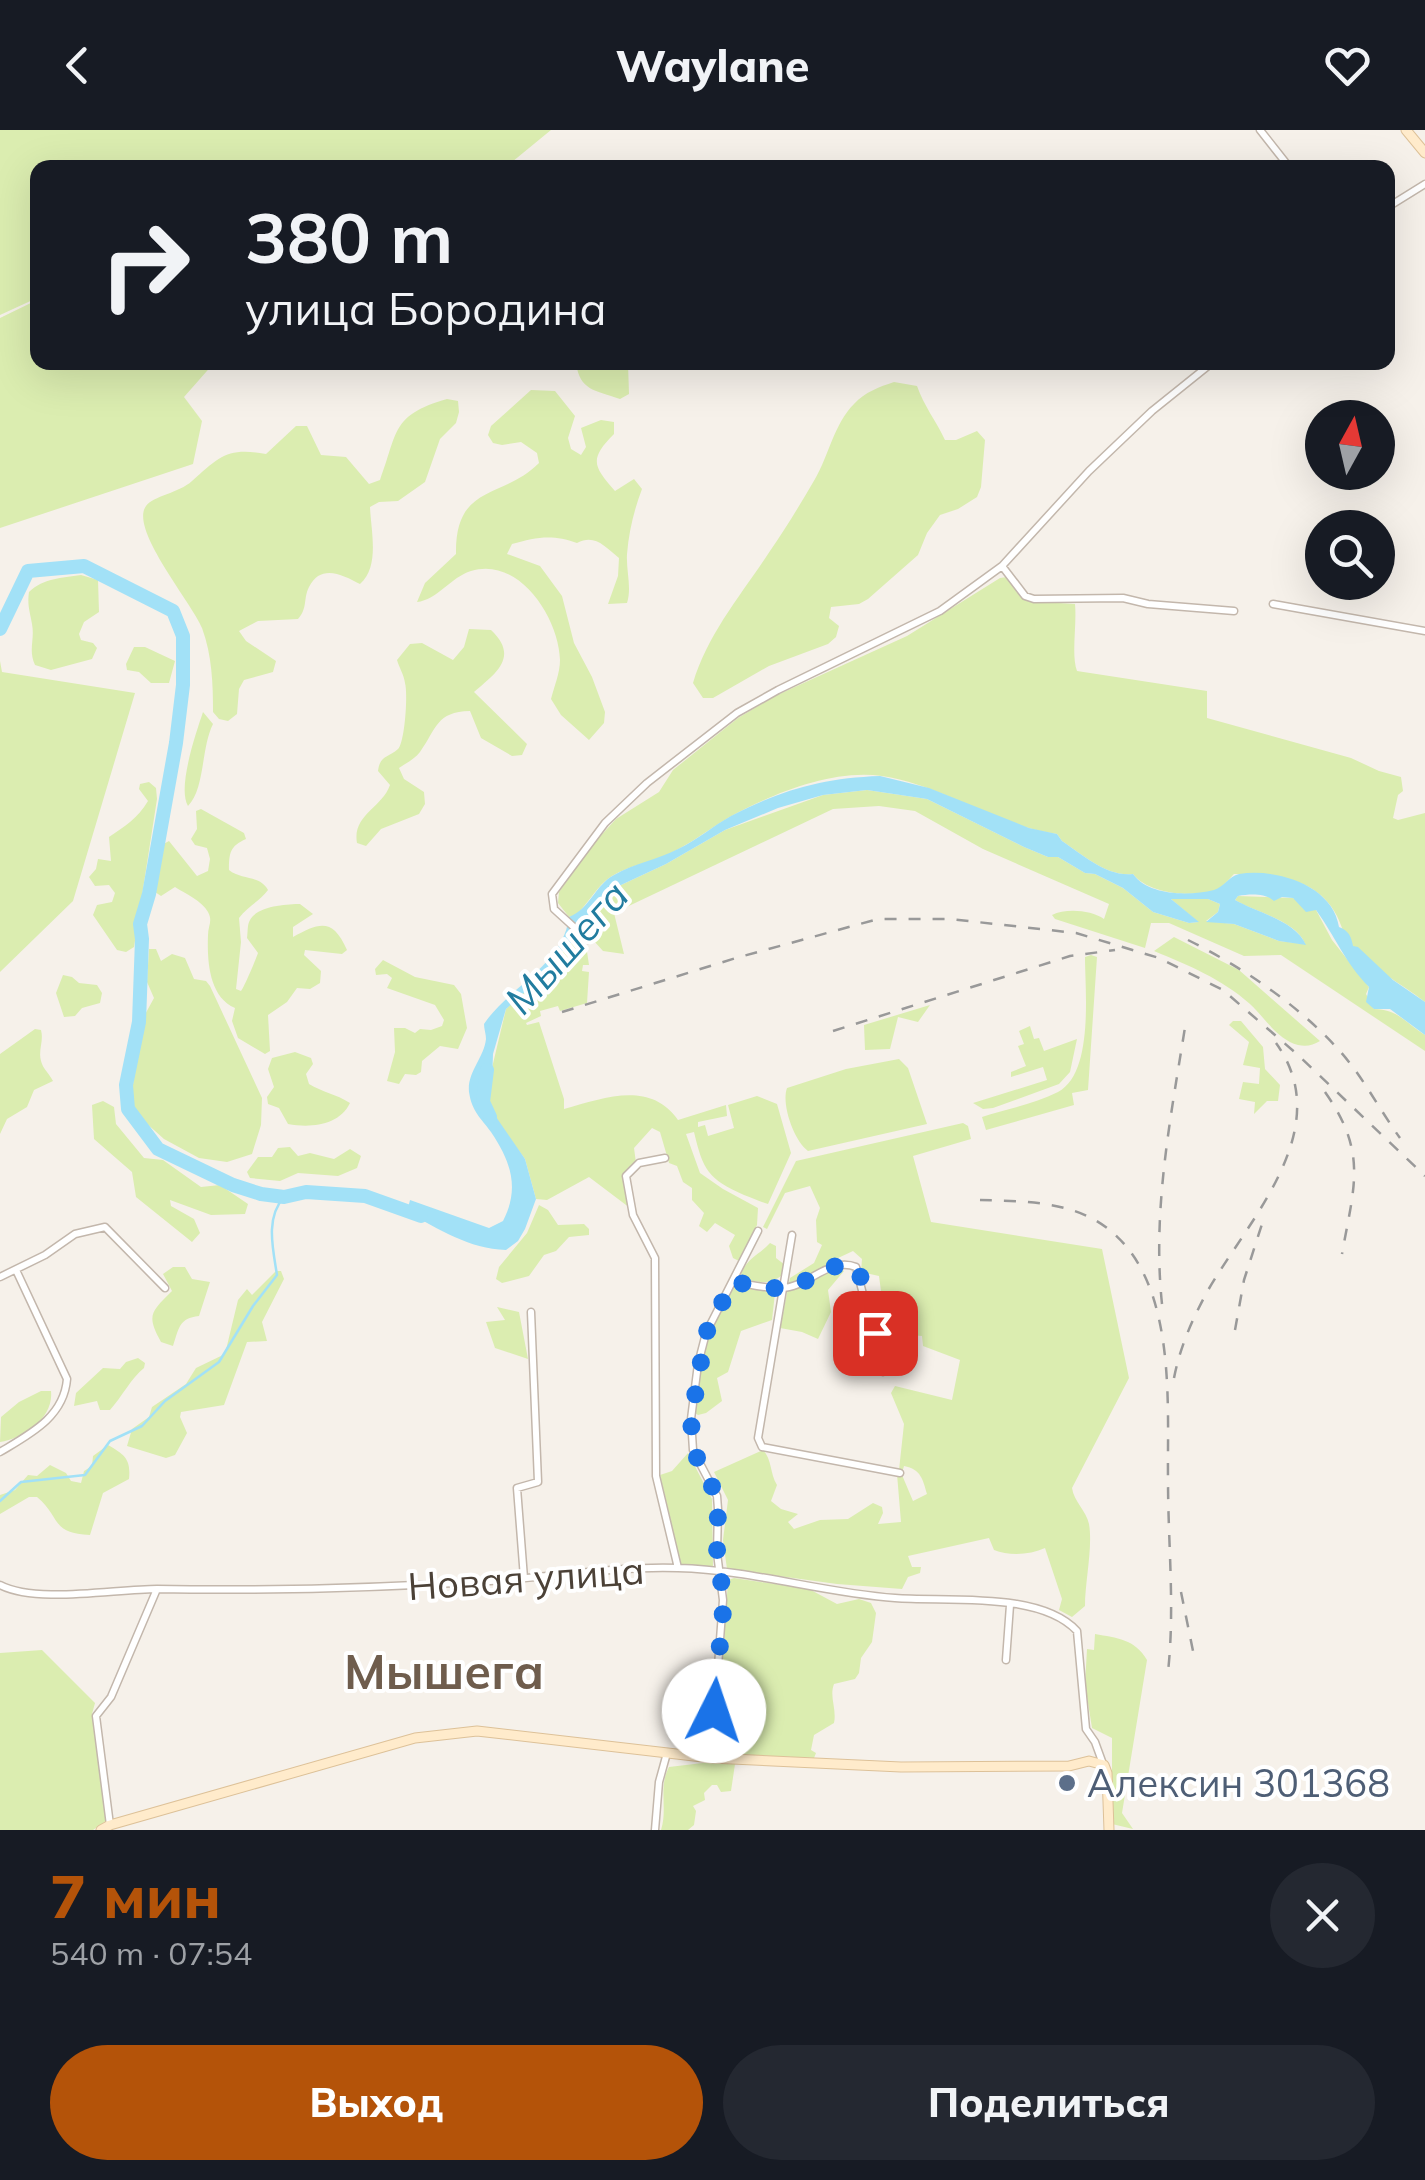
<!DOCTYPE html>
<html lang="ru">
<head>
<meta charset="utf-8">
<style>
	body { margin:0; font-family:Mulish,sans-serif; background:#242831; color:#f1f3f6; height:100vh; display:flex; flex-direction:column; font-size:38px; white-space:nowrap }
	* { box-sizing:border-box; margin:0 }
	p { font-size:32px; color:#9ea1a6 }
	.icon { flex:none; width:55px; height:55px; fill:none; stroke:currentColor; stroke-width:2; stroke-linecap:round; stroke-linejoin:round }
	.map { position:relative; height:1700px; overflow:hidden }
	.panel { display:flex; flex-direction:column; background:#171b24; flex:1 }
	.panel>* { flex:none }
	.top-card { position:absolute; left:30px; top:30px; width:1365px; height:210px; border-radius:20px; box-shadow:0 10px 40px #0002; background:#171b24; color:#f1f3f6; overflow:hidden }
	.needle { width:65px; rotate:8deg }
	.buttons { position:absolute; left:1305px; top:270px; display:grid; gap:20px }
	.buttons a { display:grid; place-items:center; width:90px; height:90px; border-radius:50%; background:#171b24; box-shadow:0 10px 40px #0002; font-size:50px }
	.pin { position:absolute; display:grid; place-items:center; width:85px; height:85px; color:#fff; margin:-42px; border-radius:20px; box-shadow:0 5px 15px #0006 }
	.me { position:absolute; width:110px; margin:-55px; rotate:4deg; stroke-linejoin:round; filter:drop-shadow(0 0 8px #0008) }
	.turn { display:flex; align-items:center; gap:35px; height:210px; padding:0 50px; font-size:45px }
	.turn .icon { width:130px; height:130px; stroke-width:2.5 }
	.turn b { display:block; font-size:70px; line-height:85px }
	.round { display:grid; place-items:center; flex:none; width:105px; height:105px; border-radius:52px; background:#242831 }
	.head { display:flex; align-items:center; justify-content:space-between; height:170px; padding:0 50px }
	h1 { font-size:60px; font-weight:800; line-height:75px; color:#b45309 }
	.cta { display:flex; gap:20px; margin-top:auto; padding:20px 50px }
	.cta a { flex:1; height:115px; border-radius:60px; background:#b45309; color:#fff; font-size:40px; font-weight:800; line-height:115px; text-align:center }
	.cta a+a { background:#242831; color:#f1f3f6 }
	header { display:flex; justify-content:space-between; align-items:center; height:130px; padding:0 50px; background:#171b24; font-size:45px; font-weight:800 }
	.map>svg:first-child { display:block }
	.green { fill:#dbedb0 }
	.water { fill:#a2e1f7 }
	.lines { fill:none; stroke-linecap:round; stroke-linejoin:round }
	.stream { stroke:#a2e1f7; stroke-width:2.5 }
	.river { stroke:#a2e1f7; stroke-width:14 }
	.street-casing { stroke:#c3b7ac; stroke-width:9 }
	.secondary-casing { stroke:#ddc198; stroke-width:11 }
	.street { stroke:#fff; stroke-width:6 }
	.secondary { stroke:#ffebcb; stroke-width:9 }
	.rail { stroke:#999; stroke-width:2.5; stroke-dasharray:12 12; stroke-linecap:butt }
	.route { stroke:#1a73e8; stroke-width:18; stroke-dasharray:0 32.4 }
	.service-dot { fill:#5c6f8a; stroke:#fff; stroke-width:4 }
	.labels { text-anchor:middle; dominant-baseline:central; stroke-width:8; stroke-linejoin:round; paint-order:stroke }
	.street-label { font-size:38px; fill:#4b4137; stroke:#fff }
	.service-label { font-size:38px; fill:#4e5e75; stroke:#fff; text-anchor:start }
	.water-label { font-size:40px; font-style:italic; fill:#217c9f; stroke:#fff }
	.district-label { font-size:48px; font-weight:bold; fill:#6f5d4d; stroke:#fff }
</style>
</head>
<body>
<header><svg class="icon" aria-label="back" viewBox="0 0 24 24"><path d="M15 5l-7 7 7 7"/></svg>Waylane<svg class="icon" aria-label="heart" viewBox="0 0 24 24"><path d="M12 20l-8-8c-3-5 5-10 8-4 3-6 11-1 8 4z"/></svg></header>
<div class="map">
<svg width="1425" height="1700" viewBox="0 0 1425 1700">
	<rect width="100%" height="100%" fill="#f6f1ea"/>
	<path class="green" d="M0 0H551L506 37 38 38 37 168 0 185Z
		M37 170 38 232 214 233 184 267 202 291 193 334 0 398V188Z
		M576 233H628L629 264 620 269C595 260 580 261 576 233Z
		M894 252 917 256C924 276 936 291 945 310H956L977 301 985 310 981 357 977 367 958 379 940 385 927 403 918 425 868 469 859 474 831 477 829 488 839 496 836 507 828 514 769 536 713 568H703L693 553C708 503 742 464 770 421 786 398 801 373 815 349 829 325 834 294 854 274 865 262 879 257 894 252Z
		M531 260 555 261 575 286 568 308 571 319 581 325 586 317 581 298 601 290 614 292V304C589 329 593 336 615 361L634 349 642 359C634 380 629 401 627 424 626 441 632 457 627 473L608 474 618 446 619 428C604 416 595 404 577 413 553 404 536 407 512 414L507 424 540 436 562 466 574 513 592 547 605 582 604 593 589 610 561 585 551 569C554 557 560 543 560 530 559 488 519 426 471 441 451 447 437 470 417 472L425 453 456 424C455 353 502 370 539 333L537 323 521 312 502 315 493 313 488 305 491 296Z
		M447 269 458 271 459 282 456 293 440 309 425 352 398 371 379 372 370 377C371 401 380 437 360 454 343 445 321 433 309 457 303 469 308 478 298 489L258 491 239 501 246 511 276 531 273 542 244 550 239 559 237 584 228 591 219 589 213 582C213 554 212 525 202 498 192 473 129 399 146 376 153 366 179 363 192 351 220 326 228 317 266 324L296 296H307L321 325 346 327 369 354 380 350C398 302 391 285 447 269Z
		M81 445 98 450 99 482 84 492 79 504 81 510 93 513 97 518 92 529 51 540 35 535C28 520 35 510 32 494 30 482 27 475 29 462 44 448 61 448 81 445Z
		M1007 447 1027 471 1075 474C1077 495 1071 525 1077 541L1207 561V588L1351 628 1379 641 1401 647 1403 661 1398 665 1393 688 1398 690 1425 683V872C1401 853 1370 838 1350 814 1343 804 1342 796 1337 786 1318 748 1274 743 1234 744 1229 749 1223 757 1216 760 1193 768 1148 764 1133 744 1107 747 1083 725 1062 711L1057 704C996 696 943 655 882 646 831 639 772 664 728 688 708 700 690 714 669 724 650 733 630 735 612 746 597 755 589 773 576 785L569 787 558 773 559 762 594 713 616 689 659 662 673 640 738 588 775 566 907 506 1000 448Z
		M469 499 491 500C520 527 495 544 474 562L527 614 522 625 512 626 481 608 470 581C436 582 437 598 420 622 415 629 406 633 399 638L404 649 424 662 425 674 419 684 381 699 366 716 357 713C352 685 382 678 390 655L378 641C380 625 388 628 398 619 405 612 408 563 405 553 404 545 399 537 397 530L410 514 422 513 453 530 464 517Z
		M134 517H145L175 531 169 553H151L139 542 127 540 126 534Z
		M0 531 2 542 135 563 73 771 0 842Z
		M203 582 213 594C201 618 205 659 188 676 177 658 196 603 203 582Z
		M149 652 156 658 157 669 134 817 126 822 117 820 93 785 97 775 112 772 115 763 109 755 95 756 89 747 96 739 98 729 111 731 109 707C124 697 138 688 148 671L139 659 140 654Z
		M867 660 927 669 1024 717 1048 727H1058L1085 743 1095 744 1123 758 1153 782 1189 793 1198 792 1171 769H1208L1220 774 1218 782 1206 791 1234 794 1279 811 1305 814C1297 791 1255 782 1235 770L1238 766 1293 768 1316 780 1332 810 1369 857 1366 864 1374 879C1397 879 1406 893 1425 905V921L1281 825 1244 826 1169 793H1151L1145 818 1055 789 1052 785C1066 778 1091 780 1104 789L1109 774 983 719 915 681 879 676 833 679 614 783 624 824 603 821 584 800 609 764 621 755 666 734 725 700 823 665Z
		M201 679 244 703 246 709C230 716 229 723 229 740 241 750 260 745 268 760 260 771 248 776 239 788L241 812 236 859 241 861C244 858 256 829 258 823L247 808C248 802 247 795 250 790 257 776 287 774 300 774L313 784 293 797V807C320 792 333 788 347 820L342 824 305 820 304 825 321 841 320 853 310 859 297 858 287 872 268 885 270 921 265 924 238 908 232 891 235 878C209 867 207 831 208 805 208 796 213 791 208 782 202 771 186 764 175 757L161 766 155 762 158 717 169 711 197 746 208 741 210 729 207 718 195 715 191 709 197 699 196 681Z
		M578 807 586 815 589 835H583L582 841 589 842 587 873 560 881 558 876 540 881 541 886 526 893 527 895 539 892 564 969V979C604 968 650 950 678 990L726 975 727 986 698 992V997L705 995 708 1006 734 998 728 975 757 966 777 974 791 1023 768 1074C760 1072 753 1068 744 1065 708 1049 703 1040 694 1002L686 1004 700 1043 723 1059 758 1078 757 1095 739 1131 733 1128 729 1116 735 1105 715 1093 707 1102 699 1096 704 1083 692 1070V1058L683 1052 677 1036 669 1033 660 1002 652 998 634 1018 636 1033C620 1046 625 1060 630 1078L589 1047 547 1070 536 1069 525 1029 483 972 481 966 491 942 506 879Z
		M1174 807 1239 840 1320 911C1313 915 1307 917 1298 915 1277 909 1265 888 1250 874 1222 849 1188 835 1154 821Z
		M149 819H156L161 831 172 824 185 828 194 849 206 851 210 856 262 968 261 995 252 1024 227 1032 199 1028 164 1009 136 984 131 969 142 890 154 868 147 852Z
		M1091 825 1097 827 1088 960 1072 963 1074 975 986 1000 982 987C1006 979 1035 974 1058 962 1094 943 1085 861 1085 827Z
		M383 830 415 847 454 855 461 864 467 898 458 919 440 916 422 931 421 942 416 945 405 944 399 954 387 951 395 922 394 898H405L415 903 420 899 431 900 442 896 444 890 435 875 387 858 392 848 387 844 376 845 375 839Z
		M63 845 72 847 79 853 97 855 102 863 100 873 82 878 75 886 64 887 56 863Z
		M930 875 918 892 898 887 890 919 865 920 864 895Z
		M1233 891H1241L1263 917 1265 939 1280 955 1278 971H1267L1254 984 1255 972 1239 969 1243 952 1259 954 1260 938 1243 935 1249 912 1229 895Z
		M1030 896 1034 909 1039 908 1044 921 1077 909 1070 942 1059 954 993 978 983 979 973 973 1047 950 1043 937 1011 947V942L1026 936 1018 916 1024 914 1019 901Z
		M35 899 41 900C44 911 38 920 41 931 43 939 49 943 53 951L34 960 27 977 7 989 0 1004V924Z
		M295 922 311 928 313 934 306 944 309 954C322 962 336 964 350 973 339 996 310 998 288 994L279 978 268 974 267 967 274 957 268 939 272 928Z
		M899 929 908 938 927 994 808 1021C794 1011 781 974 787 958L846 939Z
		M103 971 114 977 116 994 144 1028 163 1030 201 1057 220 1055 248 1074 245 1084 211 1085 170 1070 171 1076 194 1089 200 1103 192 1112 136 1067 132 1042 94 1009 92 975Z
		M963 993 968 996 971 1009 913 1026 931 1092 1102 1119 1129 1248 1072 1358C1074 1372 1086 1380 1089 1394 1093 1417 1085 1452 1085 1476L1072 1487 1059 1480 1062 1469 1045 1418C1030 1425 1009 1426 994 1420L989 1408 908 1426 912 1437H921L920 1443 908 1447 902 1459 837 1454 727 1439 723 1410 728 1370 714 1342 763 1320C772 1329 770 1344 777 1355L771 1371 781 1379 798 1384 788 1392 794 1399 820 1390 848 1389 873 1373 882 1377 883 1383 878 1394 901 1392 897 1344 902 1345 913 1371 927 1364C923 1350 921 1339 904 1336L902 1343 899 1340 904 1294 891 1263 895 1256 952 1270 960 1230 923 1216 922 1206C904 1205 897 1191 890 1175L871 1178 869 1169 881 1161 879 1146 861 1142 862 1129 853 1121 836 1129V1136L844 1141 828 1160 831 1182 818 1209 802 1202 780 1198 790 1148 814 1133 822 1115 817 1112 816 1090 820 1078 810 1056 785 1063 767 1099 763 1097 796 1031Z
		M290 1017 298 1026 310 1023 334 1029 350 1019 361 1026 357 1038 338 1046 298 1043 280 1051 250 1048 247 1042 258 1027H272L278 1018Z
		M539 1075 548 1080 558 1095 584 1094 589 1099V1105L569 1107 556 1121 544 1125 529 1146 502 1153 496 1149 499 1137 527 1103Z
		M770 1113 776 1116V1128L785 1135 783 1144C770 1156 759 1152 743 1149L741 1144C747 1128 759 1125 770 1113Z
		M173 1137H185L192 1149 210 1152 199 1186C179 1188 179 1198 173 1216L161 1212C146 1185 151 1182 172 1161L163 1144Z
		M276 1141H281L284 1149 262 1192 267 1211 247 1212 224 1275 181 1282 180 1287 187 1303 175 1325 166 1328 127 1316 132 1299 149 1287 152 1277 186 1254 196 1238 225 1224 238 1170 247 1159 252 1165Z
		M735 1156 775 1163 772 1190 741 1201 728 1242 717 1248 722 1271 706 1283 698 1285 695 1283C700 1239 705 1192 735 1156Z
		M497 1177 519 1182 528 1229 495 1218 486 1192 505 1190Z
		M138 1228 145 1233 144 1238C132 1247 121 1268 110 1280H100L97 1271 74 1276 76 1263 103 1238 120 1239 126 1232Z
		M41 1261H51C54 1288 24 1308 0 1312L1 1287 19 1272Z
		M108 1315C125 1325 131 1329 129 1349L103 1363 90 1405C50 1403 61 1387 37 1367H29L0 1384V1365L15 1360 28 1345 37 1346 50 1335 66 1343 71 1351 81 1353 84 1341 92 1336 93 1326Z
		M688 1323 712 1369 713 1437 681 1434 660 1345 672 1341Z
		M734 1448 809 1459 837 1474 859 1469 871 1473 876 1483 872 1512 861 1528 859 1543 855 1549 834 1554C829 1567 837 1579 834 1593L814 1605 811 1620 816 1623 814 1628 733 1624 717 1618 728 1450Z
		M1095 1504C1117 1508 1135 1509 1147 1530L1122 1683 1133 1699 1112 1694V1608L1092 1598 1085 1554 1087 1519 1094 1520Z
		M42 1520 95 1573 92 1584 106 1691 93 1700H0V1523Z
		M711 1632 735 1634 731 1661 721 1662 717 1655H712L704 1663 705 1670 693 1676 696 1681 694 1695 688 1700H661C668 1679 658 1657 669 1637Z"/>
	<path class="water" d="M880 646 929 658 1029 698 1057 704 1062 711C1083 725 1107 747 1133 744 1149 766 1189 766 1214 760 1224 757 1229 746 1239 744 1278 738 1333 756 1339 797 1349 801 1351 806 1353 816L1358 817 1393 850 1425 872V905L1390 879H1374L1366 872 1369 857C1345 833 1335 806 1316 780L1306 782 1293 768 1282 767 1274 771C1265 763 1250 764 1238 766L1235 770C1256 782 1296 791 1306 815L1279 811 1234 794 1206 792 1218 782 1220 774 1208 769H1171L1199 792 1189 793 1153 782 1123 758 1095 744 1085 743 1058 727H1048L1024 717 927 669 867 660 823 665 778 678 725 700 666 734 621 755 609 764 575 812 568 814 544 845 506 879 493 924 492 953 483 959 481 965 525 1029 536 1069 525 1099 518 1111 506 1120C469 1119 439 1099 407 1082L410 1070 489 1098 503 1091C520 1058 511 1032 491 1002 481 988 472 982 469 962 467 942 484 928 486 909 486 904 484 899 484 894 509 856 563 836 569 787 590 779 595 755 614 745 634 733 657 730 678 719 697 710 713 696 731 686 781 660 823 648 880 646Z"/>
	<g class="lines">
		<path class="stream" d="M0 1371 21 1352 85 1345 110 1311 142 1296 165 1271 219 1232 253 1176 277 1145C273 1119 265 1088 284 1067"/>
		<path class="river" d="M0 499 28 441 84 436 173 481 183 506V555L176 613 149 764 140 794 142 809 139 892 126 955 128 979 158 1019 233 1055 261 1064 284 1067 306 1062 365 1066 421 1086
			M487 940 483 972 490 987"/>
		<g class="street-casing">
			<path id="street" d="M1260 0 1290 38
				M1388 77 1425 54
				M1002 436 1025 466 1034 469 1123 468 1148 474 1234 481
				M1273 474 1425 501
				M588 810 554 779 552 764 605 693 647 653 737 583 778 560 940 481 1002 436 1089 341 1152 281 1213 232
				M665 1028 639 1033 626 1046 633 1085 655 1128 656 1346 678 1438
				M792 1105 758 1308 762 1317 900 1343
				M0 1147 45 1125 75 1104 105 1097 165 1158
				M733 1152C749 1154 766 1159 781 1158 808 1158 829 1126 856 1137L883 1242
				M0 1322C30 1304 64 1287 67 1249L16 1140
				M524 1448 517 1358 538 1352 531 1182
				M0 1455C36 1474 114 1459 157 1459 268 1461 379 1458 490 1451 552 1447 616 1436 678 1438 752 1440 823 1463 895 1468 947 1472 1040 1461 1077 1501L1086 1599 1095 1612 1103 1634
				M1006 1530 1010 1475
				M711 1628 723 1470 717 1423 718 1379 717 1366 693 1320 691 1289 698 1234 706 1203 758 1101
				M110 1695 96 1586 111 1567 157 1459
				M655 1700 659 1652 667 1623"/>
		</g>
		<g class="secondary-casing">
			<path id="secondary" d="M1406 0 1425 23
				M101 1700 110 1695 415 1608 477 1601 711 1628 901 1637 1069 1636 1089 1631 1104 1635 1107 1643 1109 1700"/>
		</g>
		<use href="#street" class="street"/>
		<use href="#secondary" class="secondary"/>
		<path class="rail" d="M1188 810C1242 837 1297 874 1338 919 1362 945 1379 979 1400 1008
			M562 882 736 828 878 789H950L1076 803 1159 828 1223 860 1298 925 1425 1046
			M833 901 1070 826 1115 820
			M1325 962C1368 1023 1354 1056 1342 1124
			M980 1070C1017 1071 1060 1071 1093 1089 1179 1136 1167 1269 1168 1350 1168 1414 1175 1477 1168 1542
			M1162 1174C1152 1079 1171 986 1186 891
			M1235 1200 1244 1150 1262 1094
			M1174 1248C1180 1217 1192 1190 1207 1162 1248 1090 1338 999 1276 913
			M1181 1462 1193 1521"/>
	</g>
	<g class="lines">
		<path class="route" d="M714 1581 724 1470 717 1424 718 1380 717 1366 693 1320 691 1289 706 1203 733 1152C749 1154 766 1159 781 1158 808 1158 828 1127 856 1137L860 1145 875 1203"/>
	</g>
	<circle class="service-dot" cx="1067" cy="1653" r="10"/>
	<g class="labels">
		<g class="street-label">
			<text transform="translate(526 1448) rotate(-4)">Новая улица</text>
		</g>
		<g class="service-label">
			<text x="1087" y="1653">Алексин 301368</text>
		</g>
		<g class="water-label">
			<text transform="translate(566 817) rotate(-48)">Мышега</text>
		</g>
		<g class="district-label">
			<text x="444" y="1541">Мышега</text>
		</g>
	</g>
</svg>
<div class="buttons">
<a><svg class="needle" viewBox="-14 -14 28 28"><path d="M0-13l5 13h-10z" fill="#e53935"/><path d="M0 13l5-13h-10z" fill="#9ea1a6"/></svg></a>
<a><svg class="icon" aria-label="search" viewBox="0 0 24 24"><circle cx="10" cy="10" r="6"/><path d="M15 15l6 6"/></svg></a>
</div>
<div class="pin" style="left:875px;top:1203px;background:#d93025"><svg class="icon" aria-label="arrive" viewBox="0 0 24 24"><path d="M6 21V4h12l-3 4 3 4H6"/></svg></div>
<svg class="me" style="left:714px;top:1581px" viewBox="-20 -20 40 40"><circle r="19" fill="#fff"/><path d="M0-13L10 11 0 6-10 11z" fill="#1a73e8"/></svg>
<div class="top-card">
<div class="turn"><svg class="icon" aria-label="right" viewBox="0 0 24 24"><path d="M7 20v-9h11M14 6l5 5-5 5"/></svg><div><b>380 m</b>улица Бородина</div></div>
</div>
</div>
<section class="panel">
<div class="head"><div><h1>7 мин</h1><p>540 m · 07:54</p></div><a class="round"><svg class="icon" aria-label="close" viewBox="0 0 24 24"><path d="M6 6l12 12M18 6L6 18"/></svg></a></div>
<div class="cta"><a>Выход</a><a>Поделиться</a></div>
</section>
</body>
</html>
